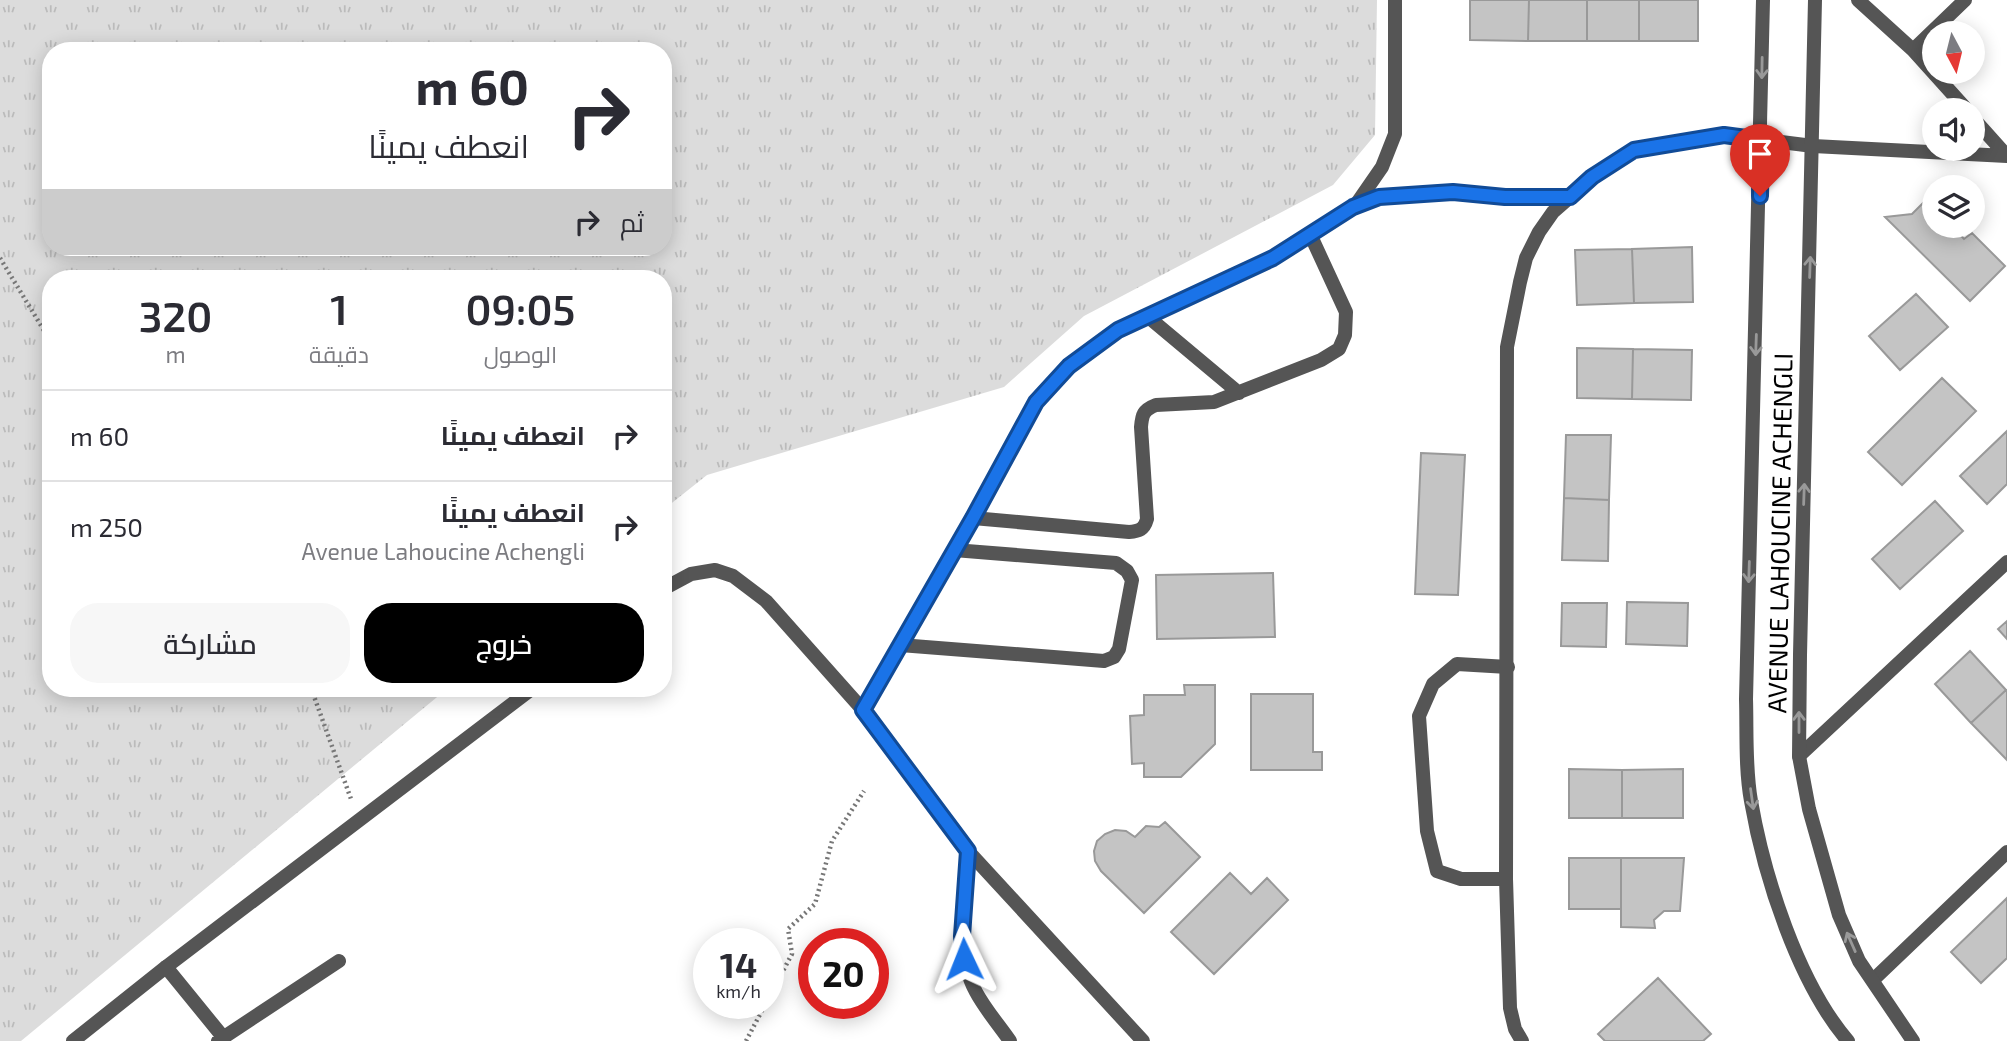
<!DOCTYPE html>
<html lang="ar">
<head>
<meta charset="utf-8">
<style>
	body { margin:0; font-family:"Exo 2",Cairo,sans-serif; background:#f7f7f7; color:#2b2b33; direction:rtl; height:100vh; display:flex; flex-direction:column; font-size:26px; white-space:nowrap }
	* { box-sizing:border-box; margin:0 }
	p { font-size:23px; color:#7c7c81 }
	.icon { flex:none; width:38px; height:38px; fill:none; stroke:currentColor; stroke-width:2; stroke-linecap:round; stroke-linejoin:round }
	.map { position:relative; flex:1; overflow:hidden; direction:ltr }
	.panel { position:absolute; left:42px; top:270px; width:630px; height:427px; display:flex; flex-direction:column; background:#fff; border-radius:28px; box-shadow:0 4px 18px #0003; direction:rtl }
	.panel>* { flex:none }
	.banner { position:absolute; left:42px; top:42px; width:630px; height:214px; border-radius:28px; box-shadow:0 4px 18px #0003; direction:rtl; background:#fff; color:#2b2b33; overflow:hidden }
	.needle { width:46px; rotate:173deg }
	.controls { position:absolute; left:1922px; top:21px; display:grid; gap:14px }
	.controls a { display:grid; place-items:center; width:63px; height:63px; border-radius:50%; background:#fff; box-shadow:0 4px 18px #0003; font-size:35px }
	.speed { position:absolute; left:693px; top:928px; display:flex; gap:14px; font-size:35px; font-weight:700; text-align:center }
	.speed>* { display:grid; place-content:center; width:91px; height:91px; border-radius:50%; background:#fff; box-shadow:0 4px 18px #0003; line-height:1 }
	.speed small { font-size:18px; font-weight:400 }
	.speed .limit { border:10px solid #d22; background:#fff; color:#111 }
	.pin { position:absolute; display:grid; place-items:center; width:60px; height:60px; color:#fff; margin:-72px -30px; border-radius:50% 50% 50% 0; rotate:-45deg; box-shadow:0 0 7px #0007 }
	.pin .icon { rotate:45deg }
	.me { position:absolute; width:77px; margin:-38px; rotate:358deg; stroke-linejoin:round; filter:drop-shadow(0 0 5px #0008) }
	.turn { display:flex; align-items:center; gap:24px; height:147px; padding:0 28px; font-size:32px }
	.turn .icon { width:91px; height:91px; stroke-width:2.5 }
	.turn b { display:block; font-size:49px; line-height:60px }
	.then { display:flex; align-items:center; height:66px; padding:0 28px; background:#0003; gap:14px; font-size:26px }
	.eta { display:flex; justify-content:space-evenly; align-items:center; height:119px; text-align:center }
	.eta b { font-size:42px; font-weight:600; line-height:49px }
	.button { display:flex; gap:14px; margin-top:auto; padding:14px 28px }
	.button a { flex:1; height:80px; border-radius:28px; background:#000; color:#fff; font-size:28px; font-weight:600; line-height:80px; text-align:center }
	.button a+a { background:#f7f7f7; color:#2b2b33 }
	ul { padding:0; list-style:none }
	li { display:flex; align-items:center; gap:21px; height:91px; padding:0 28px; border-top:2px solid #e1e1e2 }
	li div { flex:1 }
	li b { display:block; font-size:26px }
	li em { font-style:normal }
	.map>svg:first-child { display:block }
	.grass { fill:url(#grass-tufts); fill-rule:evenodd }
	.building { fill:#c4c4c4; stroke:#999; stroke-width:2 }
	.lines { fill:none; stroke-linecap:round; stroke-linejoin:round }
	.path { stroke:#777; stroke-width:4.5; stroke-dasharray:2 3.5; stroke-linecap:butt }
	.service { stroke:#555; stroke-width:14 }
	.minor { stroke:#555; stroke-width:14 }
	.tertiary { stroke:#555; stroke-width:14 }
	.oneway { stroke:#999 }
	.route-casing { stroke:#114b97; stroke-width:18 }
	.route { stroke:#1a73e8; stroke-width:12 }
	.labels { text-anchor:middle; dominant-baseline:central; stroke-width:5; stroke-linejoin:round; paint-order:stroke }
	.street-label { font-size:26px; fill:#000; stroke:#fff }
</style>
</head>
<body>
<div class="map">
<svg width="2007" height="1041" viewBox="0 0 2007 1041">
	<defs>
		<pattern id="grass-tufts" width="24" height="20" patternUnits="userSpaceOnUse" patternTransform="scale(1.75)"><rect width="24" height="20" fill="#dcdcdc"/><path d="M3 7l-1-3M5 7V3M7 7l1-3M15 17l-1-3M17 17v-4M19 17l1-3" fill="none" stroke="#bbb"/></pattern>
	</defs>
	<rect width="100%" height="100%" fill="#fff"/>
	<path class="grass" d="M0 0H1377L1375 135 1333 185 1084 316 1004 387 707 475 663 510V278H51V688H448L21 1041H0ZM51 51H663V247H51Z"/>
	<path class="building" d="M1470 0H1529L1528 41 1470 40Z
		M1529 0H1587V41H1528Z
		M1587 0H1639V41H1587Z
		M1639 0H1698V41H1639Z
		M1928 198 1934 205V226H1952L1964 239 1972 233 2005 266 1970 301 1885 217 1912 214Z
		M1692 247 1693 302 1634 303 1632 249Z
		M1632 249 1634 303 1577 305 1575 250Z
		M1916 294 1948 327 1900 370 1869 336Z
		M1577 348 1633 349 1632 399 1577 398Z
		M1633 349 1692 350 1691 400 1632 399Z
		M1942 378 1976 411 1902 485 1868 452Z
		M2007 431V484L1987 504 1960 476Z
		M1566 435H1611L1609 500 1564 498Z
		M1421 453 1465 455 1458 595 1415 594Z
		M1564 498 1609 500 1608 561 1562 560Z
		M1935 501 1963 531 1900 589 1872 559Z
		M1273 573 1275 637 1157 639 1156 575Z
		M1627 602 1688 603 1687 646 1626 644Z
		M1562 603H1607L1606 647 1561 646Z
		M2007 621V639L1998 629Z
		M1970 651 2006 690 1971 723 1935 684Z
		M1184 685H1215V744L1181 777H1144V763L1132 764 1130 716 1144 715V695H1185Z
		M2006 690H2007V760L1971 723Z
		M1251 694H1313V752H1322V770H1251Z
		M1569 769 1622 770V818H1569Z
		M1683 769V818H1622V770Z
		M1165 822 1200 857 1144 913 1101 871 1095 861 1094 851 1097 841 1105 834 1115 830 1126 831 1135 837 1146 826 1159 827Z
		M1569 858H1621V909H1569Z
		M1621 858H1684L1680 911H1664L1654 920 1655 928 1621 927Z
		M1230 873 1251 894 1267 878 1288 900 1214 974 1171 932Z
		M2007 898V958L1981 983 1951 952Z
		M1658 978 1711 1034 1703 1041H1605L1598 1034Z"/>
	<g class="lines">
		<path class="path" d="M0 258 51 342
			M311 688 351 799
			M768 999 792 954 788 929 815 904 832 841 864 791
			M746 1041 766 1003"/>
		<path class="service" d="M1353 207 1379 197 1453 192 1505 197H1570
			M1147 316 1239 393
			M973 518 1129 532C1139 531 1144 530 1147 519L1141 427C1142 415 1143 410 1156 405L1214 402 1321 360 1339 349 1345 335 1346 312 1310 234
			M900 645 1104 661 1114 657 1119 649 1132 580 1127 571 1116 563 954 550
			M968 851C965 896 953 950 976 992 985 1009 999 1025 1010 1041
			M1506 879H1461L1437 871 1427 831 1419 716 1433 684 1457 664 1508 667
			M166 967 223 1037
			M218 1041 339 961"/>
		<path class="minor" d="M1858 0 1913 50 1967 110
			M1913 50 1965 0
			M1972 117 2007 156
			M663 589 691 574 715 570 733 576 766 601 863 710 968 851 1143 1041
			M863 710 973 518 1036 402 1069 366 1118 330 1273 258 1355 206 1382 167 1395 134V0
			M1799 756 2007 562
			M1873 980 2007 852
			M73 1041 166 967 533 688
			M1522 1041 1515 1029 1510 1008 1506 879 1507 347 1520 282 1526 258 1539 232 1553 212 1593 177 1634 150 1724 135 1813 146 2007 156"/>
		<path class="tertiary" d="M1763 0 1746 699C1747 732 1745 768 1751 801 1764 876 1798 983 1848 1041
			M1815 0 1800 655 1799 756 1809 809 1839 915 1859 961 1913 1041"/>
	</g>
	<defs><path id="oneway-shaft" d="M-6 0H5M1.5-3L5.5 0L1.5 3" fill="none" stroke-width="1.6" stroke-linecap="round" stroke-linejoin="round" transform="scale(1.75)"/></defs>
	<g class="oneway">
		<use href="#oneway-shaft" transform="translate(1762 68) rotate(91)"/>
		<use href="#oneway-shaft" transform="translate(1810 267) rotate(-88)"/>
		<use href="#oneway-shaft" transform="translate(1756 345) rotate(92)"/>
		<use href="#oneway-shaft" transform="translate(1804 494) rotate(-88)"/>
		<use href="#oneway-shaft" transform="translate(1749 572) rotate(92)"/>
		<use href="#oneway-shaft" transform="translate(1799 722) rotate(-90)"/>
		<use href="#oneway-shaft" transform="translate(1752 799) rotate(82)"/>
		<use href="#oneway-shaft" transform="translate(1851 942) rotate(-114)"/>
	</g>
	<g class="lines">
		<g class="route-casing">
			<path id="route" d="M964 959 962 936 968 851 863 710 973 518 1036 402 1069 366 1118 330 1273 258 1353 207 1379 197 1453 192 1505 197H1570L1592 177 1634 150 1724 135 1761 140 1760 196"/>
		</g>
		<use href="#route" class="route"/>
	</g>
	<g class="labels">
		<g class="street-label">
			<text transform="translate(1779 533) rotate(-89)">AVENUE LAHOUCINE ACHENGLI</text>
		</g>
	</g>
</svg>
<div class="controls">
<a><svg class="needle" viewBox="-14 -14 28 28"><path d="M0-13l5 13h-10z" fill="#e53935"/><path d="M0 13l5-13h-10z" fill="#7c7c81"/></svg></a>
<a><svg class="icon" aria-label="sound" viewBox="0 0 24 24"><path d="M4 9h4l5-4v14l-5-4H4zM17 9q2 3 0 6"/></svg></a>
<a><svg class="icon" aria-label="layers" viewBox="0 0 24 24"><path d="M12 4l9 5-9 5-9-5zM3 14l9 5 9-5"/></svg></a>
</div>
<div class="speed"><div>14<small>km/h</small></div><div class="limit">20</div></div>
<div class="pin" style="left:1760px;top:196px;background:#d93025"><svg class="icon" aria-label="arrive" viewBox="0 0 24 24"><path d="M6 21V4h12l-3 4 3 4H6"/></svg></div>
<svg class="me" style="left:964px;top:959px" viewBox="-20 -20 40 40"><path d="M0-17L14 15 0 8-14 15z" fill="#1a73e8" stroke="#fff" stroke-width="4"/></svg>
<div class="banner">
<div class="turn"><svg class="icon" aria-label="right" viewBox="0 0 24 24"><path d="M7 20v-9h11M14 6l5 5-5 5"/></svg><div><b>60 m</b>انعطف يمينًا</div></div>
<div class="then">ثم<svg class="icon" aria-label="right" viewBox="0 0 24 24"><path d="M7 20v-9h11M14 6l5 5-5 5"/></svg></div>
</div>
<section class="panel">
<div class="eta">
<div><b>09:05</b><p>الوصول</p></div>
<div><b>1</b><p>دقيقة</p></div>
<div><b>320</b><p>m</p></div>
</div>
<ul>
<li><svg class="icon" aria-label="right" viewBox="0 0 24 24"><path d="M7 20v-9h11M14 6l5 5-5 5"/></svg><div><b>انعطف يمينًا</b></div><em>60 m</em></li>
<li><svg class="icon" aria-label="right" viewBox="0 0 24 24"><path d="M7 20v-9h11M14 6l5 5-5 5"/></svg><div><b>انعطف يمينًا</b><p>Avenue Lahoucine Achengli</p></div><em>250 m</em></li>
</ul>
<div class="button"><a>خروج</a><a>مشاركة</a></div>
</section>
</div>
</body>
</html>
